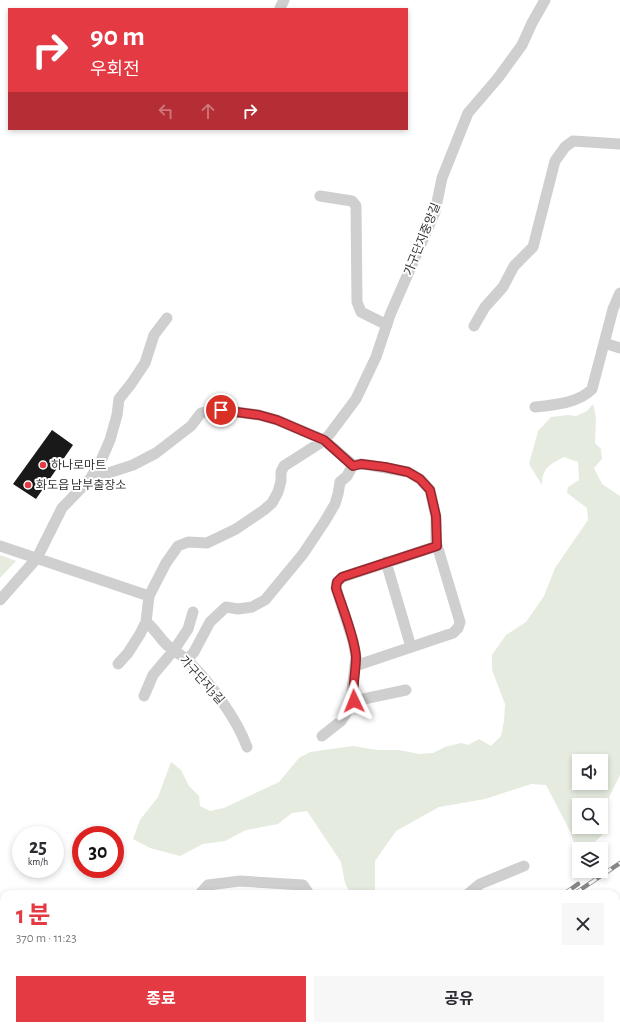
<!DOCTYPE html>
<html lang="ko">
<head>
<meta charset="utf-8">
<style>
	body { margin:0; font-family:"Alegreya Sans","Noto Sans KR",sans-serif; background:#f7f7f7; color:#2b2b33; height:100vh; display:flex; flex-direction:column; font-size:15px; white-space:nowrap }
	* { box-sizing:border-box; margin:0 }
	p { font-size:13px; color:#7c7c81 }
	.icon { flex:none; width:22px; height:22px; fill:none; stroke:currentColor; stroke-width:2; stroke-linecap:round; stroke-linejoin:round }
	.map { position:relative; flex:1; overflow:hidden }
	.drawer { position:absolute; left:0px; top:890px; width:620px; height:140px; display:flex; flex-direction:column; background:#fff; border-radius:12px 12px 0 0; box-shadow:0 2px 6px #0003 }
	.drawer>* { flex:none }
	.hud { position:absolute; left:8px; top:8px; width:400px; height:122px; border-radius:0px; box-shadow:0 2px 6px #0003; background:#e33a43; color:#fff; overflow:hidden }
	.fabs { position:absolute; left:572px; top:754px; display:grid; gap:8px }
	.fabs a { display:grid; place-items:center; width:36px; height:36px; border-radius:0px; background:#fff; box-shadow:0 2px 6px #0003; font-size:20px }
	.speed { position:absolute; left:12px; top:826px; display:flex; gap:8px; font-size:20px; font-weight:700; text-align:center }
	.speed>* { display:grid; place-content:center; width:52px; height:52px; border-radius:50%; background:#fff; box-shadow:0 2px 6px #0003; line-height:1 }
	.speed small { font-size:10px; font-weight:400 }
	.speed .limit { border:6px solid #d22; background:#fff; color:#111 }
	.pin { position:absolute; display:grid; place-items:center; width:34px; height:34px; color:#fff; margin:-17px; border:2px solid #fff; border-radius:50%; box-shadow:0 1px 4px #0007 }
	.me { position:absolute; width:44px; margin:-22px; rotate:358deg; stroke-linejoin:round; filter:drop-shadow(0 0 3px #0008) }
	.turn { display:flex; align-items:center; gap:14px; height:84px; padding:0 16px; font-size:18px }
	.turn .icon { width:52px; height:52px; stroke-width:2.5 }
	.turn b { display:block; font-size:28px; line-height:34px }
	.lanes { display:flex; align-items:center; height:38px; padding:0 16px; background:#0003; justify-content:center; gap:20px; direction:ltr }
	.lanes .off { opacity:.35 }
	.round { display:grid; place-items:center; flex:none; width:42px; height:42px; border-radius:0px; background:#f7f7f7 }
	.summary { display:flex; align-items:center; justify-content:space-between; height:68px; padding:0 16px }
	h1 { font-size:24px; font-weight:700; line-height:30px; color:#e33a43 }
	.button { display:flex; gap:8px; margin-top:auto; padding:8px 16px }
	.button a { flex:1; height:46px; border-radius:0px; background:#e33a43; color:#fff; font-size:16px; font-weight:700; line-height:46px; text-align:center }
	.button a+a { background:#f7f7f7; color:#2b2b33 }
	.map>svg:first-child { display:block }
	.green { fill:#e5ebde; fill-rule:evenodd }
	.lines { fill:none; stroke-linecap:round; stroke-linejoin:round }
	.stream { stroke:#cee0ed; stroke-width:3 }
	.building { fill:#191919 }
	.minor { stroke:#cfcfcf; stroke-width:11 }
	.rail-casing { stroke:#878787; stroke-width:4.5 }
	.rail { stroke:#fff; stroke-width:3; stroke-dasharray:9; stroke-linecap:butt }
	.route-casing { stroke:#94262c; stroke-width:10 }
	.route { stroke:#e33a43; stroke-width:7 }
	.poi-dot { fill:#e33a43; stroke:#fff; stroke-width:1.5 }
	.labels { text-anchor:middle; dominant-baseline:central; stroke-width:4; stroke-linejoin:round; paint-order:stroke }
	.street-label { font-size:12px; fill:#323232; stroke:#fff }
	.poi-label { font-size:12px; fill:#323232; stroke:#fff; text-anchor:start }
</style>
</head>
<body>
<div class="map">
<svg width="620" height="1030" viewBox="0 0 620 1030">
	<rect width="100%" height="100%" fill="#fff"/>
	<path class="green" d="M593 404 596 417 595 443 601 449 602 459 594 468 602 484 620 496V775L609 797 604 833 588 849 574 845 571 833 546 785 531 784 485 799 439 807 396 831 375 861V894H350L345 883 341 862 307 811 292 813 278 824 246 830 225 841 203 844 180 856 150 848 133 839 140 820 158 797 171 762 181 770 189 786 199 796 200 806 210 811 224 808 279 782 299 758 310 752 353 746 377 750H399L419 754 433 753 445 747 461 743 468 745 479 739 491 746 501 736 504 721 505 704 492 670V655L506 635 526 622 544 596 555 568 588 520 587 508 567 493 568 487 579 480 578 462 564 457C550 464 542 468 542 485L529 464 538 431 551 417 568 415 576 416 587 411ZM579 761H601V783H579ZM579 805H601V827H579Z
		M0 555 16 561 0 578Z"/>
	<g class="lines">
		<path class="stream" d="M616 936 620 932
			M176 1030 183 1026
			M544 1030 549 1026"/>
	</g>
	<path class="building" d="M52 430 73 445 36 499 13 484Z"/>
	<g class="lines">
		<path class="minor" d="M280 8 284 0
			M320 196 352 201 356 206 357 302 361 312 387 325
			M474 326 485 307 503 287 514 266 533 247 555 161 565 147 573 141 620 144
			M604 343 620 348
			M535 407C554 405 579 403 592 389L613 309 620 293
			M90 479 133 465 156 453 191 426 201 413 221 410 259 415 277 420 324 440 353 465
			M0 546 149 596
			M386 562 411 647
			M0 600 37 558 62 508 90 479 100 463 110 440 117 415 119 399 131 384 145 363 154 335 167 318
			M146 622C154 628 159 637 166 644 173 651 182 655 188 661 210 682 237 719 247 747
			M187 660 194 652 210 622 226 607 238 609 252 607 265 600 303 554 325 521 335 504 338 494 340 482 347 476 353 465 361 464 369 465 408 472 420 479 430 490 436 517V542L460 622 458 628 453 633 355 666
			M118 664 128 653 140 634 146 622 149 596 166 563 178 546 188 542 207 543 236 529 264 510 272 503 278 492 281 481V472L284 466 320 443 329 435 356 399 376 357 390 315 435 212 442 178 468 113 498 78 522 45 532 23 545 0
			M144 696 153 675 174 650 188 629 193 612
			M354 701 406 690
			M322 736 341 721 354 701 352 690 356 657 353 641 336 588 337 582 343 577 437 546
			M200 894 208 885 240 881 303 885 309 894
			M468 894 480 884 524 866
			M616 1008 620 1004
			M56 1030 59 1026
			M361 1030 362 1026
			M585 1030 592 1026
			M606 1030 611 1026"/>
		<g class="rail-casing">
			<path id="rail" d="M564 894 578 884
				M574 894 620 863
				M384 1030 389 1026
				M393 1030 398 1026"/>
		</g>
		<use href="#rail" class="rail"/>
	</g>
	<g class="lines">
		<g class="route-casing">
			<path id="route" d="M221 410 259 415 277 420 312 435 324 440 353 466 361 464 385 467 408 472 420 479 430 490 436 516 437 546 342 577 337 582 336 588C342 607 355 638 356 657 356 672 352 686 354 701"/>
		</g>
		<use href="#route" class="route"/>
	</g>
	<g class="poi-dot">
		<circle cx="43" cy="465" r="4"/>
		<circle cx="28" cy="485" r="4"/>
	</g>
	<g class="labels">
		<g class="street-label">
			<text transform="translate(422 239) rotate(-68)">가구단지중앙길</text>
			<text transform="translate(202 680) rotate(48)">가구단지3길</text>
		</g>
		<g class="poi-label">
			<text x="51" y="465">하나로마트</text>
			<text x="36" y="485">화도읍 남부출장소</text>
		</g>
	</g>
</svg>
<div class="fabs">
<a><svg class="icon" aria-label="sound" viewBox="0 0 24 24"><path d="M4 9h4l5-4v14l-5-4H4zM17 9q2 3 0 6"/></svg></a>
<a><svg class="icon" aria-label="search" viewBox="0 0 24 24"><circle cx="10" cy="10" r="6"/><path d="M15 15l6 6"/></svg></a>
<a><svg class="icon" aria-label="layers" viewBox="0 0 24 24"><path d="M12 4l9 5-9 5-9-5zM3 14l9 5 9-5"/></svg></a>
</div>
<div class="speed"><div>25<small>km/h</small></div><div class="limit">30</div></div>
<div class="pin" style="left:221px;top:410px;background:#d93025"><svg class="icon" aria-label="arrive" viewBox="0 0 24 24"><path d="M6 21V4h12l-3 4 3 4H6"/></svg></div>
<svg class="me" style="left:354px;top:701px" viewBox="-20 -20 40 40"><path d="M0-17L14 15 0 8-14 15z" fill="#e33a43" stroke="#fff" stroke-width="4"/></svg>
<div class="hud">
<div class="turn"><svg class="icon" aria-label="right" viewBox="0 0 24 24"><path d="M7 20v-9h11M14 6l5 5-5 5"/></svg><div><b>90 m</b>우회전</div></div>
<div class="lanes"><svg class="icon off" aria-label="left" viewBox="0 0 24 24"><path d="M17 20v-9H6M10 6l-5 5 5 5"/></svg><svg class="icon off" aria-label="ahead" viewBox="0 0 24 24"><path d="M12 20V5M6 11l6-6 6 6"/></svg><svg class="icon" aria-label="right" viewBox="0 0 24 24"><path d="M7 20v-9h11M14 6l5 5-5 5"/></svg></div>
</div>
<section class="drawer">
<div class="summary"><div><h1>1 분</h1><p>370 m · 11:23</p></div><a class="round"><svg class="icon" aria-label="close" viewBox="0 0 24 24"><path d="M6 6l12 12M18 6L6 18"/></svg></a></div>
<div class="button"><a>종료</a><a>공유</a></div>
</section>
</div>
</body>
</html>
